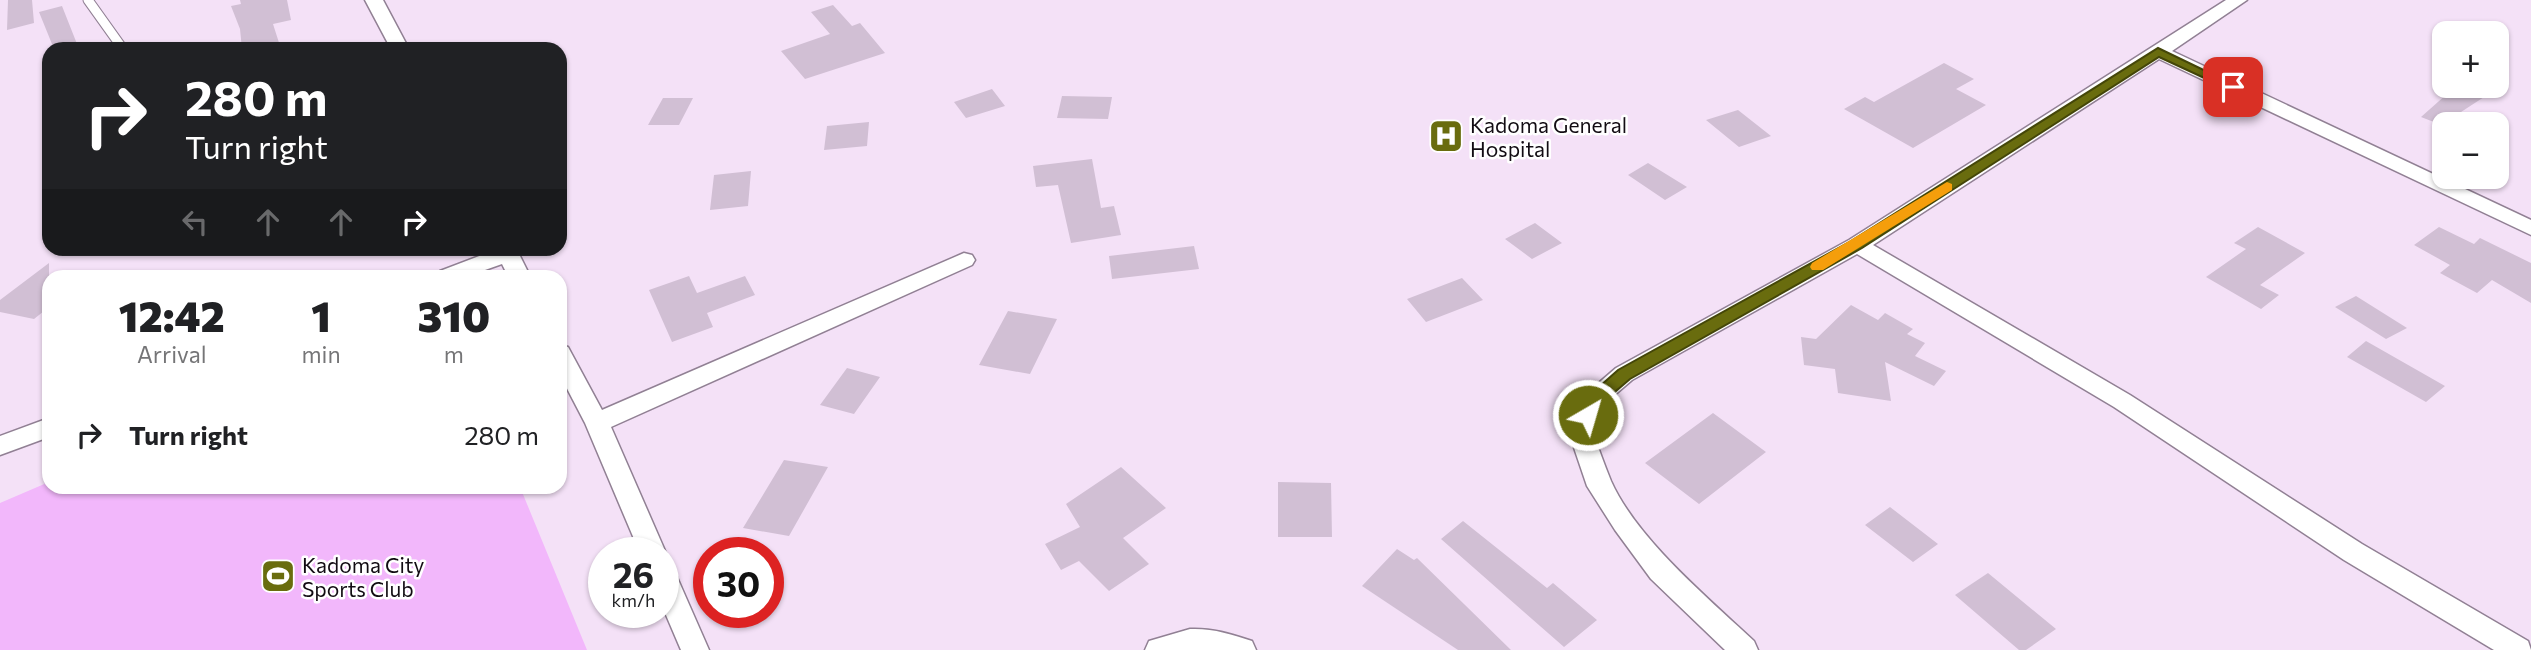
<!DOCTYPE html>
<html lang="en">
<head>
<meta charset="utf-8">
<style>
	body { margin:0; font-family:Commissioner,sans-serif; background:#f2f2f2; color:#202124; height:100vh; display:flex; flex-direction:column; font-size:26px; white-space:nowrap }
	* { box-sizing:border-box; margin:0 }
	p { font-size:23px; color:#757577 }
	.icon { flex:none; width:38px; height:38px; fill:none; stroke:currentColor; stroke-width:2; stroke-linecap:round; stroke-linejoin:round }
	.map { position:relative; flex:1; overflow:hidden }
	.side { position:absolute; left:42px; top:270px; width:525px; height:224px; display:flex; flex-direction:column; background:#fff; border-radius:21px; box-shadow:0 2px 5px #0004 }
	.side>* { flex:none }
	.top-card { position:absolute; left:42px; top:42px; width:525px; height:214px; border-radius:21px; box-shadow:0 2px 5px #0004; background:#202124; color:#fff; overflow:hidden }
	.fabs { position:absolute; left:2432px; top:21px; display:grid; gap:14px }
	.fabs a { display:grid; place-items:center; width:77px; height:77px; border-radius:14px; background:#fff; box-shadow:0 2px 5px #0004; font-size:35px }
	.speed { position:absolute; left:588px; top:537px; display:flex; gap:14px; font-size:35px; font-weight:700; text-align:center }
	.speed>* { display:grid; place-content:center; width:91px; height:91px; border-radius:50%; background:#fff; box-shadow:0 2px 5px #0004; line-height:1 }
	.speed small { font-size:18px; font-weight:400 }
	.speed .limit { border:10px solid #d22; background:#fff; color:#111 }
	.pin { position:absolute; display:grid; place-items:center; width:60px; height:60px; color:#fff; margin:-30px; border-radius:14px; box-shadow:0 4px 10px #0006 }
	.me { position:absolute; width:77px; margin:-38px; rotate:38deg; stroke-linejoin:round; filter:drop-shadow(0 0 5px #0008) }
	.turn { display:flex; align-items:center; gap:24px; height:147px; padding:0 28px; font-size:32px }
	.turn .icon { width:91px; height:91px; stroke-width:2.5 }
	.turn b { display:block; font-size:49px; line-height:60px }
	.lanes { display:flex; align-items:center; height:66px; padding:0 28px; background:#0003; justify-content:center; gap:35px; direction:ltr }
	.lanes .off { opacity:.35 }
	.eta { display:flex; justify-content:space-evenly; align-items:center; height:119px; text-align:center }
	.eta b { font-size:42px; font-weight:800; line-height:49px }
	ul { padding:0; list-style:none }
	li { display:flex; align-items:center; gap:21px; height:91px; padding:0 28px }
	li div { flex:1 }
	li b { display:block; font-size:26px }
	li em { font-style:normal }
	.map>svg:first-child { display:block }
	.green { fill:#f2b7fb }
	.building { fill:#d1bfd4 }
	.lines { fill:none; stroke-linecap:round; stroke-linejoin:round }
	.lane-casing { stroke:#918094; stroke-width:11 }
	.street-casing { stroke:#918094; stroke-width:3 }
	.lane { stroke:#fff; stroke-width:9 }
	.street { fill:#fff; fill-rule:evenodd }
	.route { fill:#696c0e; stroke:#444609; stroke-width:2 }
	.slow { fill:#f59e0b }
	.labels { text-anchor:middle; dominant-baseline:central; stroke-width:5; stroke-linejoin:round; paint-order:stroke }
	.poi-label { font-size:21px; fill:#120c13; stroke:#fff; text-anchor:start }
</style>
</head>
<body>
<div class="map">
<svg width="2531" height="650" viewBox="0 0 2531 650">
	<rect width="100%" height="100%" fill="#f4e1f7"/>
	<path class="green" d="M49 482V486L520 487 587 650H0V503Z"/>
	<path class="building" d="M8 0H32L34 23 7 30Z
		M240 0H287L291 20 273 24 281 49H242L240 29 231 6 241 4Z
		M833 5 852 26 860 23 885 53 805 79 781 51 830 34 811 12Z
		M62 6 79 49H54L39 12Z
		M1944 63 1974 79 1956 89 1986 105 1913 148 1844 109 1865 97 1874 102Z
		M2456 86H2501L2461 112 2488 124H2439L2421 117Z
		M992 89 1005 106 966 118 954 102Z
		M1062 96 1112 97 1108 119 1057 118Z
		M663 98H693L679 125H648Z
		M1738 110 1771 136 1739 147 1706 120Z
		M869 122 867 146 824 150 827 126Z
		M1092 159 1101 208 1114 206 1121 235 1071 243 1058 185 1036 187 1033 166Z
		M1648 163 1687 187 1665 200 1628 175Z
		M751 171 748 206 710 210 714 175Z
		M1535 223 1562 243 1532 259 1505 239Z
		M2258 227 2305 253 2260 285 2279 295 2261 309 2206 277 2246 249 2234 243Z
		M2439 227 2474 244 2480 238 2531 263V303L2492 280 2477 293 2440 273 2450 265 2414 245Z
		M1194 246 1199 269 1112 279 1109 256Z
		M49 263V307L34 319 0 312V300Z
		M689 276 697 293 745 276 755 295 707 313 713 327 672 342 649 290Z
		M1462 278 1483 300 1426 322 1407 299Z
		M2356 296 2407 328 2386 339 2335 307Z
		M1851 305 1878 320 1885 313 1913 329 1907 334 1925 343 1915 356 1946 371 1934 386 1885 362 1891 401 1838 393 1835 369 1804 365 1801 337 1816 339Z
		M1008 311 1057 319 1030 374 979 365Z
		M2366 341 2445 386 2426 402 2347 357Z
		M847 368 880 377 854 414 820 405Z
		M1713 413 1766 452 1699 504 1645 463Z
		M784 460 828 467 789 536 743 528Z
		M1121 467 1166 508 1123 538 1149 564 1109 591 1079 561 1061 570 1045 544 1080 527 1066 504Z
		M1278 482 1331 483 1332 537H1278Z
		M1890 507 1938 544 1913 562 1865 525Z
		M1463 521 1547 588 1553 583 1597 620 1564 647 1441 539Z
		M1397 549 1414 560 1417 558 1511 650H1458L1362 586Z
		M1988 573 2056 629 2026 650H2019L1955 595Z"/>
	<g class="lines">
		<g class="lane-casing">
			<path id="lane" d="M88 0 123 49"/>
		</g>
		<g class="street-casing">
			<path id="street" d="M365 0H383L409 49H391Z
				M2226 0H2247L2172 51 2531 220V235L2159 59 1873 245 2130 395 2362 544 2528 641 2531 650H2494L2344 560 2114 407 1857 254 1632 380 1604 404 1592 430C1598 447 1604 464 1611 481 1637 539 1708 598 1754 641L1758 650H1725L1651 579 1615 530 1587 486 1568 430 1587 393 1616 368 1849 240Z
				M495 248H516L530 276H508L502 264 468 276H437L440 271 495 250Z
				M964 253 972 255 975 260 972 265 611 427 666 553 663 559V553H640L585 423 560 375V345L568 347 602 410Z
				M49 418V437L0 455V436Z
				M663 565 673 568 709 650H681L663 608Z
				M1190 629C1212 628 1231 634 1252 641L1256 650H1145L1149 641Z"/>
		</g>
		<use href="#lane" class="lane"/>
		<use href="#street" class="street"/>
	</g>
	<path class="route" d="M2158 48 2239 87 2237 89H2228L2159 57 1862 248 1630 379 1602 403 1594 419H1582L1579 415 1590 395 1618 370 1851 241Z"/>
	<path class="slow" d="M1947 182 1952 184V190L1823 270H1812L1810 267 1812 263Z"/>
	<defs>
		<g id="hospital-square" transform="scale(1.75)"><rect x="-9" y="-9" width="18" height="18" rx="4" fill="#696c0e" stroke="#fff"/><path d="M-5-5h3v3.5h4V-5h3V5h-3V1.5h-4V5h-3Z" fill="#fff"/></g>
		<g id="stadium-square" transform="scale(1.75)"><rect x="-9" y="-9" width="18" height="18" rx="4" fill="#696c0e" stroke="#fff"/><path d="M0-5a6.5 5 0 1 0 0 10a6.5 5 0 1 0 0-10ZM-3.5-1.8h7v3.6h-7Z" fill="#fff"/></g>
	</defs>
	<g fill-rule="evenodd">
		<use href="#hospital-square" x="1446" y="136"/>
		<use href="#stadium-square" x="278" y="576"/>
	</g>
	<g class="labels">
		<g class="poi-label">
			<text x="1470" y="124">Kadoma General<tspan x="1470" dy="24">Hospital</tspan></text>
			<text x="302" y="564">Kadoma City<tspan x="302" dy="24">Sports Club</tspan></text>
		</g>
	</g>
</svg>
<div class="fabs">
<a>+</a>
<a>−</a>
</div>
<div class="speed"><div>26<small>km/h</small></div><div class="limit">30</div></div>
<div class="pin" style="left:2233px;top:87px;background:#d93025"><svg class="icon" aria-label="arrive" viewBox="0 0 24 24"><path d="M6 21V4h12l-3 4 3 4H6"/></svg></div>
<svg class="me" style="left:1588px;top:415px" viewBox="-20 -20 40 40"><circle r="17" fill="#696c0e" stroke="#fff" stroke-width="3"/><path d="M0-11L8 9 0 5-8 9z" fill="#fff"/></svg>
<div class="top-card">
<div class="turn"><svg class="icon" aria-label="right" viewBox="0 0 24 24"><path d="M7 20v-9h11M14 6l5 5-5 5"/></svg><div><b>280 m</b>Turn right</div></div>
<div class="lanes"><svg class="icon off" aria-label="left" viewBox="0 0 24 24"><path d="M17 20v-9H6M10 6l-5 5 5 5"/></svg><svg class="icon off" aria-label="ahead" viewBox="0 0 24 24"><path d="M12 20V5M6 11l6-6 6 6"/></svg><svg class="icon off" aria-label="ahead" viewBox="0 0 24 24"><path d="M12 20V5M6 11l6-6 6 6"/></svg><svg class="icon" aria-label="right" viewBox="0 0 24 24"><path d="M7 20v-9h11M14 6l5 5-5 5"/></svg></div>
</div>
<section class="side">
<div class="eta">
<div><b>12:42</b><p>Arrival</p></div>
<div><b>1</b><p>min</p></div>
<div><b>310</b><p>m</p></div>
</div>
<ul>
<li><svg class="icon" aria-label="right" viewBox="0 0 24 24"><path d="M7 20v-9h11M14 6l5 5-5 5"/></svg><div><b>Turn right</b></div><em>280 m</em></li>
</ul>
</section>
</div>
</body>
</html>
